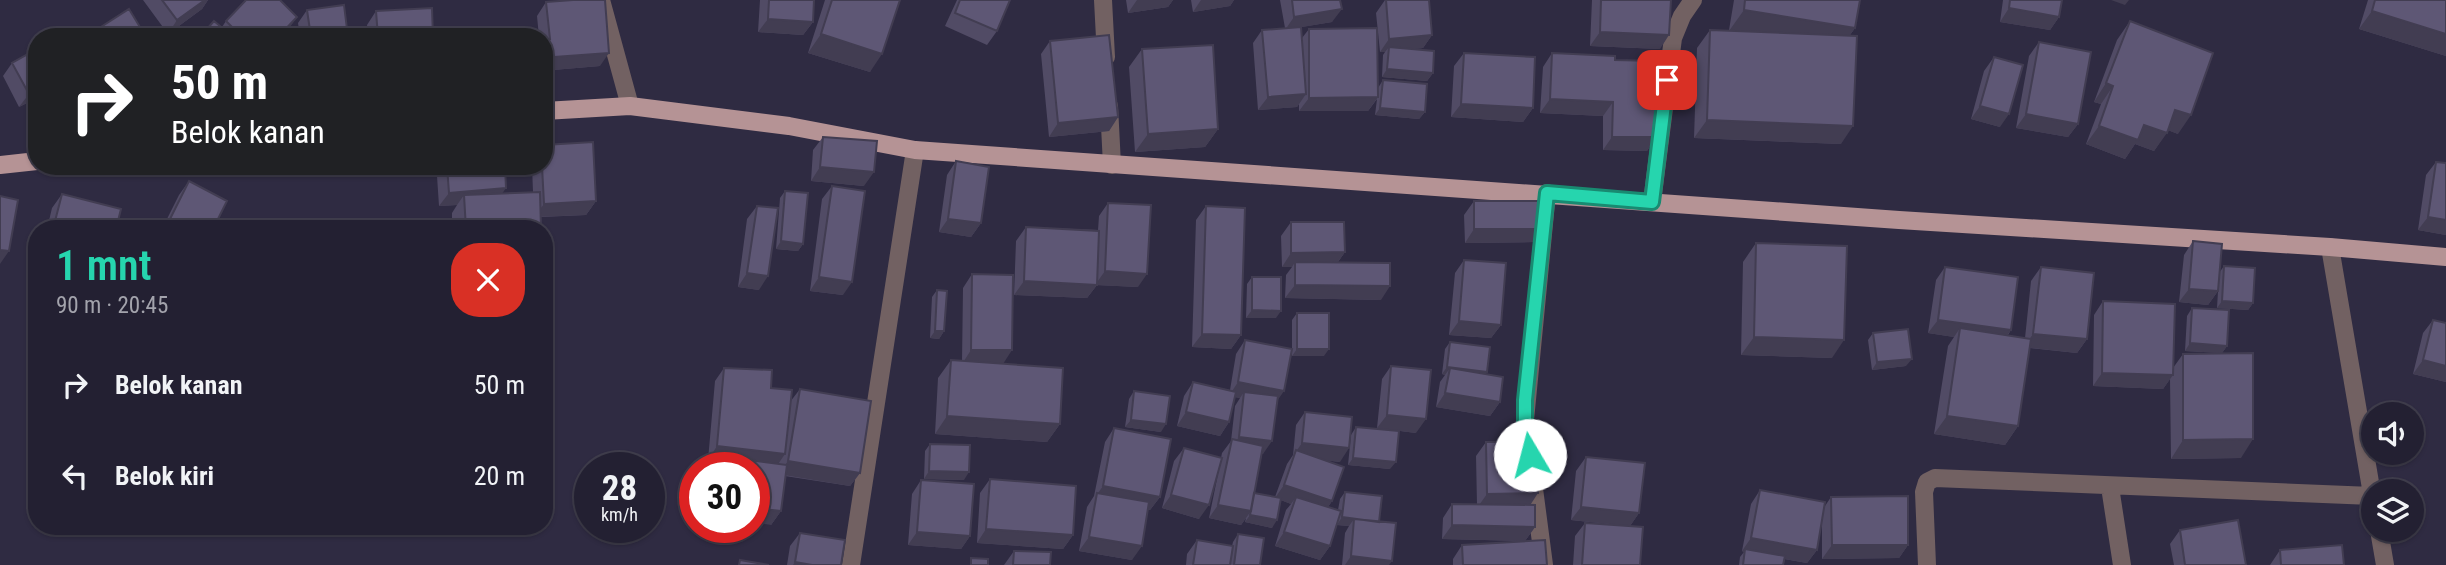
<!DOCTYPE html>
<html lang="id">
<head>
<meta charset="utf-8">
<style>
	body { margin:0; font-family:"Roboto Condensed",sans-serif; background:#2b283a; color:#f1f3f6; height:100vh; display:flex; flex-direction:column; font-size:26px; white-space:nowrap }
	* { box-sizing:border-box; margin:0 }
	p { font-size:23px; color:#a3a3ac }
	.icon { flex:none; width:38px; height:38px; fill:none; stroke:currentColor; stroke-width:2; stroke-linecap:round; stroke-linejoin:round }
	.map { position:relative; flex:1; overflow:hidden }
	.details { position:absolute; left:28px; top:220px; width:525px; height:315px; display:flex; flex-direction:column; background:#232032; border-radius:28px; box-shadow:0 2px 5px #0004,0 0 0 2px #403e4d }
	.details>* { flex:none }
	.banner { position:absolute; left:28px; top:28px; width:525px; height:147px; border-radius:28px; box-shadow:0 2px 5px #0004,0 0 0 2px #403e4d; background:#202124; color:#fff; overflow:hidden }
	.fabs { position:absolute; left:2361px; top:402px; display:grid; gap:14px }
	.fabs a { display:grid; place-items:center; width:63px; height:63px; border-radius:50%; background:#232032; box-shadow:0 2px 5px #0004,0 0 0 2px #403e4d; font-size:35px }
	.speed { position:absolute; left:574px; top:452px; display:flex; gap:14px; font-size:35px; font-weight:700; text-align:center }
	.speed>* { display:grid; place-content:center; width:91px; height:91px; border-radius:50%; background:#232032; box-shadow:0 2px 5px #0004,0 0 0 2px #403e4d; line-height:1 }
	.speed small { font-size:18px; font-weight:400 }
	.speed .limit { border:10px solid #d22; background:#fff; color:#111 }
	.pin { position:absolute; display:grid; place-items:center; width:60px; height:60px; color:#fff; margin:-30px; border-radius:14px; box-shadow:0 4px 10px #0006 }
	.me { position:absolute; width:77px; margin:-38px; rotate:352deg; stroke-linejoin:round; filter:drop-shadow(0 0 5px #0008) }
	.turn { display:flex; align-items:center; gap:24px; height:147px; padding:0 28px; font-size:32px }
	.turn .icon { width:91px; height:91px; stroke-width:2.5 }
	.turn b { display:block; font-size:49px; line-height:60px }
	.round { display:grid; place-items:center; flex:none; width:74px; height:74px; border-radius:28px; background:#2b283a }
	.summary { display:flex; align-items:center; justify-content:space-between; height:119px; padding:0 28px }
	h1 { font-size:42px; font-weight:600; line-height:52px; color:#26d5ae }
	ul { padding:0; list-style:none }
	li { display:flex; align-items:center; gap:21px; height:91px; padding:0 28px }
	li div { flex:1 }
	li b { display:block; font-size:26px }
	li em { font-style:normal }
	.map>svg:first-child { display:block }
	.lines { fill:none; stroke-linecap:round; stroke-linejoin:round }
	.minor { stroke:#726162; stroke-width:18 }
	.major { stroke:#b59395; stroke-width:18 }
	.wall { fill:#514b65 }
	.shaded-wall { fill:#423d52 }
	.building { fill:#5e5775; stroke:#423d52; stroke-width:2 }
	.route-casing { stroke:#198a71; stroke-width:18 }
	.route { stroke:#26d5ae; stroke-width:12 }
</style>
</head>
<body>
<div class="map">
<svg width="2446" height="565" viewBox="0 0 2446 565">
	<rect width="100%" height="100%" fill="#2f2b42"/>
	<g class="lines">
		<path class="minor" d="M601 0 630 106
			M1103 0 1106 57
			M1109 106 1112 165
			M1652 202 1673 38 1682 16 1693 0
			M2330 247 2373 500
			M2110 487 2122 565
			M2379 530 2385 565
			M851 565 915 150
			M1544 565 1525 420 1547 193
			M1927 565 1924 492 1927 482 1935 478 2372 496"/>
		<path class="major" d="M544 111 630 106 789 126 915 150 1899 220 2330 247 2446 257
			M0 165 37 161"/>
	</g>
	<path class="wall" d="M143 0H208L202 9 168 34Z
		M760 0H814L813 22 803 35 758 32Z
		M825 0H900L870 72 808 53Z
		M957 0H1010L997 31 987 45 945 26Z
		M1126 0H1173L1168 7 1128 13Z
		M1191 0H1234L1230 6 1193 12Z
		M1280 0H1340L1332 22 1301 27 1302 38 1309 29 1378 88 1383 80 1425 112 1419 119 1375 115 1377 99 1368 111H1299V104L1297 107 1258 110 1253 43 1262 30 1285 28Z
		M1385 0H1429L1432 35 1423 48 1412 49 1433 73 1427 81 1382 77 1383 55 1385 52H1380L1376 13Z
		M1592 0H1671L1660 49 1590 46Z
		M1734 0H1860L1855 28 1850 35 1841 144 1694 138 1697 48 1710 30H1729Z
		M2003 0H2062L2059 17 2050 30 2000 22Z
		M2368 0H2446V56L2359 29Z
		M546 2 600 66 553 70 546 80H544V37H539L537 16Z
		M307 10 348 37H300L298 23Z
		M376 11 433 37H368L367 25Z
		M226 21 288 30 282 37H200L222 27Z
		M2130 21 2178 134 2168 130 2154 151 2135 144 2125 159 2086 144 2101 104 2094 102 2117 40Z
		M1050 41 1118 117 1109 131 1049 137 1041 54Z
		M2039 42 2078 124 2068 137 2016 128 2029 56Z
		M37 49V98L19 107 3 76 12 63Z
		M1142 49 1218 129 1205 147 1135 152 1129 67Z
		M1464 53 1533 108 1523 122 1451 117 1454 66Z
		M1552 53 1615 60 1656 137 1647 151 1603 150V116L1540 113 1543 67Z
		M1994 57 2000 127 1971 119 1984 71Z
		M823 137 864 186 811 181 813 150Z
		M956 161 981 223 971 237 939 232 947 175Z
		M2436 162 2446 235 2418 230 2426 175Z
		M443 166H505L502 193 533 192 532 166H544L596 201 586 215 541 217V229H452V213L457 205 439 206 437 176Z
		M189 181 213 229H162L179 195Z
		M832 186 843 295 810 291 822 199Z
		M785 191 803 244 798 251 776 249 780 198Z
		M62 194 116 229H47L52 208Z
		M1474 201 1545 229 1535 242 1465 243 1464 215Z
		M1108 203 1138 287 1097 285 1087 298 1014 295 1016 241 1026 227 1098 230 1099 216Z
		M757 206 759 290 738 287 747 219Z
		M1206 206 1241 335 1231 349 1192 347 1196 220Z
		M1291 222 1345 252 1338 262 1381 300 1285 298 1286 275 1292 267H1282L1281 236Z
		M2193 241 2219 273 2224 266 2253 303 2248 310 2217 308 2218 291 2208 305 2179 302 2184 255Z
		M1756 243 1832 358 1741 355 1743 262Z
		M1464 260 1501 325 1491 338 1449 335 1455 273Z
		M1945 267 2011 330 2008 335 2025 338 2031 281 2041 267 2087 339 2077 353 2030 348 2018 426 2005 445 1934 434 1948 346 1954 337 1928 333 1936 280Z
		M972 274 1003 364 1060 424 1047 442 935 434 938 378 951 360 962 361 963 288Z
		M1252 277 1276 318H1246L1247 284Z
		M937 290 944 331 939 339 930 338 932 297Z
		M2103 301 2173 368 2183 354 2241 458 2171 459 2170 379 2163 389 2093 386 2094 315Z
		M2192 308 2227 346 2222 353 2185 351 2187 316Z
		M1297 313 1324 356H1292V320Z
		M2433 320 2446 323V382L2413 374 2423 333Z
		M1873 333 1906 366 1872 370 1868 340Z
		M1245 340 1277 400 1263 454H1262L1254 493 1275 497 1287 464 1293 455 1296 425 1305 412 1340 462 1325 460 1332 501 1328 507 1338 510 1340 499 1345 492 1379 522 1389 565H1342L1345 533 1349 526 1337 525 1330 546 1320 560 1275 546 1286 510 1291 504 1281 500 1272 528 1245 522 1246 518 1241 525 1209 518 1219 469 1199 519 1162 508 1174 461 1184 448 1221 458 1222 453 1231 441 1235 406 1240 398 1235 397 1229 422 1220 436 1177 426 1184 396 1193 382 1230 390 1236 354Z
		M1450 342 1485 374 1500 402 1490 416 1436 407 1440 382 1445 375 1442 374 1445 349Z
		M1391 366 1416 433 1377 428 1382 379Z
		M724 368 771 388 790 402 800 389 860 473 850 486 785 476 781 511 771 525 754 467H709L713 461 708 460 715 381Z
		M1134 391 1161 432 1125 427 1129 399Z
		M1356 427 1390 469 1348 465 1351 435Z
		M1114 428 1160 497 1150 510H1148L1132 560 1079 551 1087 507 1094 496 1105 442Z
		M1486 442 1530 505 1535 527 1525 541 1442 539 1443 518 1452 504 1477 505 1476 456Z
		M930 444 964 480 924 479 925 451Z
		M1586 457 1639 513 1630 526 1640 565H1573L1575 536 1585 523 1617 525 1571 520 1576 471Z
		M990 479 1073 535 1063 549 977 543 980 493Z
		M921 480 970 536 961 549 908 545 912 494Z
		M1760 490 1825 506 1831 497 1908 545 1899 558 1822 559V522L1817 550 1807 563 1784 559 1783 565H1739L1740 557 1744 552 1742 551 1751 504Z
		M281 527H300L296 534Z
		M2180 530 2246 565H2174L2170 544Z
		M800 533 841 565H787L790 546Z
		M1238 534 1260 565H1186L1187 554 1197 540 1232 546 1233 542Z
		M1462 545 1547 565H1453V559Z
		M2280 550 2344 565H2270Z
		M1014 551 1050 565H1004Z"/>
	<path class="shaded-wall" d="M205 0H208L202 9 168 34 177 20Z
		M1137 0H1173L1168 7 1128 13Z
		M1201 0H1234L1230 6 1193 12Z
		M2111 0H2129L2125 5Z
		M2009 8 2059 17 2050 30 2000 22Z
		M1342 9 1332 22 1285 30 1294 17Z
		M1744 10 1855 28 1840 49 1729 31Z
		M2372 11 2446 34V56L2359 29Z
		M297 17 288 30 282 37H278Z
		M768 19 813 22 803 35 758 32Z
		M1600 32 1669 35 1660 49 1590 46Z
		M821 34 882 54 870 72 808 53Z
		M1432 35 1423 48 1388 51 1389 47 1385 52H1380L1389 39Z
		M609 53 600 66 553 70 546 80H544V68L555 57Z
		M1387 69 1433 73 1427 81 1382 77Z
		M2106 83 2113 86 2101 104 2094 102Z
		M37 89V98L19 107 29 94Z
		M1306 94 1297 107 1258 110 1268 97Z
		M1378 97 1368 111H1299L1309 98Z
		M1550 99 1613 102 1603 116 1540 113Z
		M1461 104 1533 108 1523 122 1451 117Z
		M1980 106 2009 114 2000 127 1971 119Z
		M1380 108 1425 112 1419 119 1375 115Z
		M2175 110 2191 115 2178 134 2162 128Z
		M2026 114 2078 124 2068 137 2016 128Z
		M1118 117 1109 131 1049 137 1058 123Z
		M1707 120 1853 126 1841 144 1694 138Z
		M2144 125 2167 133 2154 151 2135 144 2125 159 2086 144 2099 126Z
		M1218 129 1205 147 1135 152 1148 134Z
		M1612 137H1656L1647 151 1603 150Z
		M820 167 874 172 864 186 811 181Z
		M506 188 497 201 464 195 457 205 439 206 449 193Z
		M596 201 586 215 534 217 544 204Z
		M2428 217 2446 220V235L2418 230Z
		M948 219 981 223 971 237 939 232Z
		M1474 229H1545L1535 242 1465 243Z
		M781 241 803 244 798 251 776 249Z
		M0 250 9 251 0 264Z
		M1345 252 1335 266 1295 262 1292 267H1282L1291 253Z
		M1105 271 1147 274 1138 287 1095 285Z
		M747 273 768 276 759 290 738 287Z
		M819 277 852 282 843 295 810 291Z
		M1024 281 1097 285 1087 298 1014 295Z
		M1295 285 1390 286 1381 300 1285 298Z
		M2189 289 2218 291 2208 305 2179 302Z
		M2222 301 2253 303 2248 310 2217 308Z
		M1252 310 1281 311 1276 318H1246Z
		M1938 320 2011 330 2001 344 1960 328 1954 337 1928 333Z
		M1459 321 1501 325 1491 338 1449 335Z
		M935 331H944L939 339 930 338Z
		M1202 334 1241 335 1231 349 1192 347Z
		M2033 334 2087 339 2077 353 2024 347Z
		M1754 337 1844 340 1832 358 1741 355Z
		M2190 343 2227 346 2222 353 2185 351Z
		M1297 349H1329L1324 356H1292Z
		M971 350H1012L1003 364H962Z
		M1912 359 1906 366 1872 370 1877 362Z
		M2423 360 2446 366V382L2413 374Z
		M1447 367 1487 372 1482 379 1450 368 1445 375 1442 374Z
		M2102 373 2173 375 2163 389 2093 386Z
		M1238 382 1284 391 1275 404 1244 392 1240 398 1229 396Z
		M1445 393 1500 402 1490 416 1436 407Z
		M1186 412 1229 422 1220 436 1177 426Z
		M1387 415 1426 419 1416 433 1377 428Z
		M947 416 1060 424 1047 442 935 434Z
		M1947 416 2018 426 2005 445 1934 434Z
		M1131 420 1166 424 1161 432 1125 427Z
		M1239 437 1272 441 1263 454 1229 450Z
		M2253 439 2241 458 2171 459 2183 440Z
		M1302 443 1349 448 1340 462 1294 457 1295 453Z
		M717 446 785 454 776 467 717 456 713 461 708 460Z
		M1353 458 1396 462 1390 469 1348 465Z
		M788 461 860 473 850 486 778 474Z
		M929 471 969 472 964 480 924 479Z
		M1284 485 1332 501 1323 515 1296 497 1291 504 1275 498Z
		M1103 486 1160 497 1150 510 1095 500 1096 496Z
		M1538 493 1529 507 1477 508 1487 494Z
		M1171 495 1209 505 1199 519 1162 508Z
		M1218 505 1251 511 1241 525 1209 518Z
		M1581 507 1639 513 1630 526 1571 520Z
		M754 508 781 511 771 525 754 522Z
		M1250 515 1277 520 1272 528 1245 522Z
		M1342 517 1379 522 1354 519 1349 526 1337 525Z
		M1452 525 1535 527 1525 541 1442 539Z
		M986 529 1073 535 1063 549 977 543Z
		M917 532 970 536 961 549 908 545Z
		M1284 532 1330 546 1320 560 1275 546Z
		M1089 537 1142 546 1132 560 1079 551Z
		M1751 538 1817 550 1807 563 1745 552V549L1744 552 1742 551Z
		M1832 545H1908L1899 558 1822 559Z
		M1351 556 1392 561 1389 565H1345Z
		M795 562 812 565H793Z"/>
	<path class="building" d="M162 0H205L177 20Z
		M246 0H280L297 17 278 37H242L226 21Z
		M573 0H605L609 53 555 57V67L544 68V39H550L546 2Z
		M769 0H814L813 22 768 19Z
		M832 0H900L882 54 821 34Z
		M960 0H1010L997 31 955 13Z
		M1292 0H1340L1342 9 1294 17Z
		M1386 0H1429L1432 35 1389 39Z
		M1601 0H1671L1669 35 1600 32Z
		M1745 0H1860L1855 28 1744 10Z
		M2010 0H2062L2059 17 2009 8Z
		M2375 0H2446V34L2372 11Z
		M344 5 348 37H311L307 10Z
		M432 8 433 37H378L376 11Z
		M129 9 146 37H92L90 34Z
		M214 21 233 37H200Z
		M2130 21 2213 53 2191 115 2175 110 2167 133 2144 125 2138 140 2099 126 2113 86 2106 83Z
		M1301 27 1306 94 1268 97 1262 30Z
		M1377 28 1378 97 1309 98V29Z
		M1710 30 1857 36 1853 126 1707 120Z
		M1109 35 1118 117 1058 123 1050 41Z
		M2039 42 2091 52 2078 124 2026 114Z
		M1213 45 1218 129 1148 134 1142 49Z
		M1389 47 1434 51 1433 73 1387 69Z
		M37 49V89L29 94 12 63Z
		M1464 53 1535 57 1533 108 1461 104Z
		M1552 53 1615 56V60L1658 61 1656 137H1612L1613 102 1550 99Z
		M1994 57 2023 65 2009 114 1980 106Z
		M1383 80 1427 84 1425 112 1380 108Z
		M823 137 877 141 874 172 820 167Z
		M593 142 596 201 544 204 542 166H544V145Z
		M956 161 989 167 981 223 948 219Z
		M2436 162 2446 163V220L2428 217Z
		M447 166H505L506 188 449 193Z
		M189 181 227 201 213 229H165Z
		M832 186 865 191 852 282 819 277Z
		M785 191 808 193 803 244 781 241Z
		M540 192 541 229H466L464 195Z
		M62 194 121 209 116 229H53Z
		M0 196 18 200 9 251 0 250Z
		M1474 201H1544L1545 229H1474Z
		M1108 203 1151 205 1147 274 1105 271Z
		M757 206 778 208 768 276 747 273Z
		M1206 206 1245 208 1241 335 1202 334Z
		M1291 222H1344L1345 252 1291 253Z
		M1026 227 1099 231 1097 285 1024 281Z
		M2193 241 2222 244 2218 291 2189 289Z
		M1756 243 1847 246 1844 340 1754 337Z
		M1464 260 1506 263 1501 325 1459 321Z
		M1295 262 1390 263V286L1295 285Z
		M2224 266 2255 268 2253 303 2222 301Z
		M1945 267 2018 277 2011 330 1938 320Z
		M2041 267 2094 273 2087 339 2033 334Z
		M972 274 1013 275 1012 350H971Z
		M1252 277H1281V311L1252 310Z
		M937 290 947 291 944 331H935Z
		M2103 301 2175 304 2173 375 2102 373Z
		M2192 308 2229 310 2227 346 2190 343Z
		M1297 313H1329V349H1297Z
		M2433 320 2446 323V366L2423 360Z
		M1960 328 2031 339 2018 426 1947 416Z
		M1908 329 1912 359 1877 362 1873 333Z
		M1245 340 1292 349 1284 391 1238 382Z
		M1450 342 1490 347 1487 372 1447 367Z
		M2253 353V439L2183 440V354Z
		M951 360 1063 368 1060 424 947 416Z
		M1391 366 1431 370 1426 419 1387 415Z
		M724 368 772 370 771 388 792 390 785 454 717 446Z
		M1450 368 1503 377 1500 402 1445 393Z
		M1193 382 1236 392 1229 422 1186 412Z
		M800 389 871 401 860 473 788 461Z
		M1134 391 1170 396 1166 424 1131 420Z
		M1244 392 1278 396 1272 441 1239 437Z
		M1305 412 1352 417 1349 448 1302 443Z
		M1356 427 1399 431 1396 462 1353 458Z
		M1114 428 1171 439 1160 497 1103 486Z
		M1232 439 1263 446 1251 511 1218 505Z
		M1537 441 1538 493 1487 494 1486 442Z
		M930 444 970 445 969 472 929 471Z
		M1184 448 1222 458 1209 505 1171 495Z
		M1296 450 1344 467 1332 501 1284 485Z
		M717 456 787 465 781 511 754 508V467H715Z
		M1586 457 1645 463 1639 513 1581 507Z
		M990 479 1076 486 1073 535 986 529Z
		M921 480 974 484 970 536 917 532Z
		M1760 490 1825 502 1817 550 1751 538Z
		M1345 492 1382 496 1379 522 1342 517Z
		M1097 493 1149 502 1142 546 1089 537Z
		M1254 493 1281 498 1277 520 1250 515Z
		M1908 496V545H1832L1831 497Z
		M1296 497 1341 511 1330 546 1284 532Z
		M1452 504 1535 505V527L1452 525Z
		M1354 519 1396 523 1392 561 1351 556Z
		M2238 520 2246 565H2185L2180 530Z
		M1585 523 1643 527 1640 565H1582Z
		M800 533 845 540 841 565H812L795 562Z
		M1238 534 1264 538 1260 565H1234Z
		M1197 540 1233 546 1230 565H1193Z
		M1545 540 1547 565H1463L1462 545Z
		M2342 545 2344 565H2281L2280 550Z
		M1745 549 1785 556 1783 565H1743Z
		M1014 551 1051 552 1050 565H1013Z
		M971 558 988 559V565H971Z
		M740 560 769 565H739Z"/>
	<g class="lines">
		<g class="route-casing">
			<path id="route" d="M1530 455 1525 420V400L1547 193 1652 202 1667 80"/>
		</g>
		<use href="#route" class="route"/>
	</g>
</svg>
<div class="fabs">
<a><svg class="icon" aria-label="sound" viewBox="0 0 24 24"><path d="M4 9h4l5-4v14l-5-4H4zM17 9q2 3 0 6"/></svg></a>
<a><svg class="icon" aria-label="layers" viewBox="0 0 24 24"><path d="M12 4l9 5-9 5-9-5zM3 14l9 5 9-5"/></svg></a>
</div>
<div class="speed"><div>28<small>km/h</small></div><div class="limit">30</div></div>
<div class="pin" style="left:1667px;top:80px;background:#d93025"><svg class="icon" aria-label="arrive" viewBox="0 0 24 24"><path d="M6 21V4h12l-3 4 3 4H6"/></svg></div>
<svg class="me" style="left:1530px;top:455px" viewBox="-20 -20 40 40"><circle r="19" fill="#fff"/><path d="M0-13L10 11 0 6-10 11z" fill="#26d5ae"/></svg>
<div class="banner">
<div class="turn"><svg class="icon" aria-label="right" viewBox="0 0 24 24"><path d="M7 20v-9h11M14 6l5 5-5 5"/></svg><div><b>50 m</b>Belok kanan</div></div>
</div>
<section class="details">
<div class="summary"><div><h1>1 mnt</h1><p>90 m · 20:45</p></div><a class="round" style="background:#d93025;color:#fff"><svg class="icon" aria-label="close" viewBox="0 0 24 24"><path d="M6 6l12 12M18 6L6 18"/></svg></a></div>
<ul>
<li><svg class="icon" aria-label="right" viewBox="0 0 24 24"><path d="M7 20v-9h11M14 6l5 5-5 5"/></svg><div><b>Belok kanan</b></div><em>50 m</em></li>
<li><svg class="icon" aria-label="left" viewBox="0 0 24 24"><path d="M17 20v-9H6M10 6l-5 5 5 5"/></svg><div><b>Belok kiri</b></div><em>20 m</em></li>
</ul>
</section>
</div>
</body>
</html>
